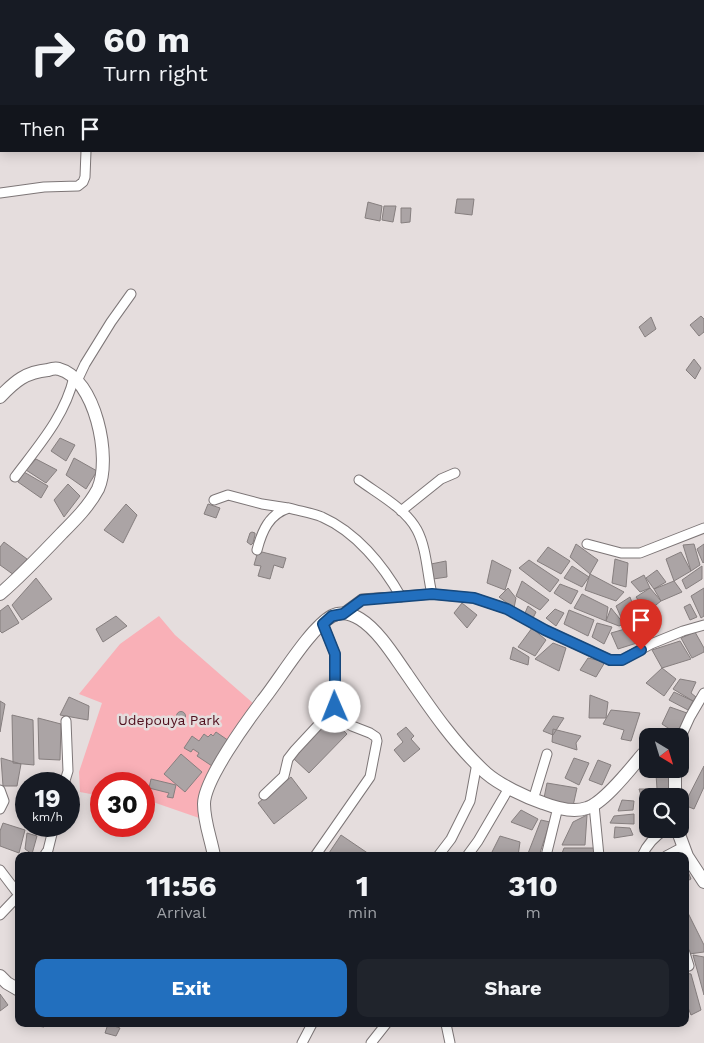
<!DOCTYPE html>
<html lang="en">
<head>
<meta charset="utf-8">
<style>
	body { margin:0; font-family:"Work Sans",sans-serif; background:#20242c; color:#f1f3f6; height:100vh; display:flex; flex-direction:column; font-size:19px; white-space:nowrap }
	* { box-sizing:border-box; margin:0 }
	p { font-size:16px; color:#9ea1a6 }
	.icon { flex:none; width:28px; height:28px; fill:none; stroke:currentColor; stroke-width:2; stroke-linecap:round; stroke-linejoin:round }
	.map { position:relative; flex:1; overflow:hidden }
	.side { position:absolute; left:15px; top:852px; width:674px; height:175px; display:flex; flex-direction:column; background:#171b24; border-radius:10px; box-shadow:0 2px 12px #0003 }
	.side>* { flex:none }
	.guide { position:absolute; left:0px; top:0px; width:705px; height:152px; box-shadow:0 2px 12px #0003; background:#171b24; color:#f1f3f6; overflow:hidden }
	.needle { width:32px; rotate:142deg }
	.buttons { position:absolute; left:639px; top:728px; display:grid; gap:10px }
	.buttons a { display:grid; place-items:center; width:50px; height:50px; border-radius:10px; background:#171b24; box-shadow:0 2px 12px #0003; font-size:25px }
	.speed { position:absolute; left:15px; top:772px; display:flex; gap:10px; font-size:25px; font-weight:700; text-align:center }
	.speed>* { display:grid; place-content:center; width:65px; height:65px; border-radius:50%; background:#171b24; box-shadow:0 2px 12px #0003; line-height:1 }
	.speed small { font-size:12px; font-weight:400 }
	.speed .limit { border:8px solid #d22; background:#fff; color:#111 }
	.pin { position:absolute; display:grid; place-items:center; width:42px; height:42px; color:#fff; margin:-51px -21px; border-radius:50% 50% 50% 0; rotate:-45deg; box-shadow:0 0 5px #0007 }
	.pin .icon { rotate:45deg }
	.me { position:absolute; width:55px; margin:-28px; rotate:359deg; stroke-linejoin:round; filter:drop-shadow(0 0 4px #0008) }
	.turn { display:flex; align-items:center; gap:18px; height:105px; padding:0 20px; font-size:22px }
	.turn .icon { width:65px; height:65px; stroke-width:2.5 }
	.turn b { display:block; font-size:35px; line-height:42px }
	.then { display:flex; align-items:center; height:48px; padding:0 20px; background:#0003; gap:10px; font-size:19px }
	.eta { display:flex; justify-content:space-evenly; align-items:center; height:85px; text-align:center }
	.eta b { font-size:30px; font-weight:700; line-height:35px }
	.cta { display:flex; gap:10px; margin-top:auto; padding:10px 20px }
	.cta a { flex:1; height:58px; border-radius:10px; background:#226fbe; color:#fff; font-size:20px; font-weight:700; line-height:58px; text-align:center }
	.cta a+a { background:#20242c; color:#f1f3f6 }
	.map>svg:first-child { display:block }
	.green { fill:#f9b0b7 }
	.building { fill:#aba4a5; stroke:#867f7f }
	.lines { fill:none; stroke-linecap:round; stroke-linejoin:round }
	.street-casing { stroke:#7d7677; stroke-width:11 }
	.secondary-casing { stroke:#7d7677; stroke-width:14 }
	.street { stroke:#fff; stroke-width:9 }
	.secondary { stroke:#fff; stroke-width:12 }
	.route-casing { stroke:#16487c; stroke-width:12 }
	.route { stroke:#226fbe; stroke-width:9 }
	.labels { text-anchor:middle; dominant-baseline:central; stroke-width:5; stroke-linejoin:round; paint-order:stroke }
	.park-label { font-size:14px; fill:#50101e; stroke:#e5dddd }
</style>
</head>
<body>
<div class="map">
<svg width="704" height="1043" viewBox="0 0 704 1043">
	<rect width="100%" height="100%" fill="#e5dddd"/>
	<path class="green" d="M159 616 175 635 254 704 216 775 202 819 150 801H144V784H101V796L80 792 79 772 102 703 79 694 120 644Z"/>
	<path class="building" d="M283 0H305V1H283Z
		M457 199H474L472 215 455 213Z
		M368 202 382 206 380 221 365 218Z
		M384 206H396L393 222 382 220Z
		M401 208H411L410 222 401 223Z
		M701 316 704 319V332L699 336 690 325Z
		M651 317 656 329 645 337 639 327Z
		M694 359 701 368 695 379 686 370Z
		M60 438 75 445 66 461 51 451Z
		M74 458 97 471 86 489 66 475Z
		M36 459 57 470 46 483 26 470Z
		M24 472 48 486 41 498 18 482Z
		M68 484 80 496 64 517 54 500Z
		M126 504 137 515 123 543 104 530Z
		M208 504 220 508 216 518 204 514Z
		M252 532 255 533V535L253 543 251 545 247 542 250 533Z
		M4 542 27 559 14 575 0 565V547Z
		M576 544 598 560 590 574 570 557Z
		M694 544 700 565 691 571 683 545Z
		M704 544V562L703 563 697 549Z
		M548 547 570 561 561 574 537 561Z
		M258 551 286 558 283 568 274 565 270 579 258 576 261 566 254 565Z
		M681 552 691 571 674 581 666 559Z
		M615 559 628 563 626 587 612 583Z
		M492 560 511 570 505 590 487 583Z
		M529 560 559 580 550 592 519 568Z
		M446 561 447 577 433 579 431 564Z
		M572 566 589 577 582 587 564 578Z
		M702 566V579L686 589 682 580Z
		M657 570 666 582 654 589 646 578Z
		M590 574 624 592 616 601 585 590Z
		M644 575 650 588 640 592 631 582Z
		M36 578 52 599 22 620 12 605Z
		M522 581 549 600 540 610 516 596Z
		M674 581 682 592 661 601 654 589Z
		M560 584 578 591 571 604 554 593Z
		M508 588 516 598 514 608 499 597Z
		M650 588 661 601 647 612 636 597Z
		M704 588V616L701 618 691 596Z
		M582 594 608 607 606 621 574 608Z
		M630 597 637 616 624 624 616 606Z
		M462 603 477 615 467 628 454 613Z
		M690 604 697 617 690 620 684 607Z
		M8 605 19 623 2 633 0 631V611Z
		M528 606 536 612 533 618 525 613Z
		M611 608 624 624 619 626 606 621Z
		M555 609 564 613 556 626 546 618Z
		M569 610 594 620 588 636 564 624Z
		M652 615 658 629 646 634 640 621Z
		M116 616 127 626 103 642 96 629Z
		M597 623 612 627 604 644 592 637Z
		M632 627 640 642 618 649 611 633Z
		M532 628 546 640 535 656 518 647Z
		M695 632 704 648V652L692 658 681 638Z
		M680 641 691 659 662 668 652 650Z
		M553 643 566 648 559 671 535 659Z
		M513 647 529 657 528 665 510 659Z
		M588 658 605 662 596 677 580 670Z
		M662 668 676 679 664 696 646 683Z
		M680 679 696 682 691 693 696 697 693 701 673 689Z
		M674 692 693 701 688 710 669 700Z
		M590 695 608 702 606 718H589Z
		M69 697 89 706 88 720 60 715Z
		M0 701 5 704 0 732Z
		M670 707 687 713 677 734 662 724Z
		M611 710 640 713 631 741 621 739 624 730 603 724Z
		M176.5 716a4.5 4.5 0 1 1 9 0a4.5 4.5 0 1 1-9 0Z
		M12 715 33 720 34 765 13 763Z
		M553 716 564 718 553 735 543 731Z
		M38 718 61 724 60 760 39 759Z
		M331 718 347 734 309 773 293 758Z
		M406 727 414 736 411 739 420 749 404 762 394 750 403 742 397 734Z
		M553 729 581 736 576 743 577 750 552 742Z
		M216 732 232 743 215 768 197 756 199 753 193 749 191 752 184 748 192 736 199 741 204 734 208 737 211 734 213 736Z
		M181 754 202 772 185 792 164 774Z
		M1 758 21 764 17 786H3Z
		M574 758 589 763 579 785 565 778Z
		M598 760 611 765 602 785 589 780Z
		M704 766V787L694 809 684 805Z
		M648 768 667 769V771L645 774Z
		M656 774 669 775V789H657Z
		M291 777 307 798 274 824 258 803Z
		M151 779 176 785 173 798 167 797 169 793 149 788Z
		M547 783 577 788 573 806 544 798Z
		M639 789H669L668 796H648V799H642Z
		M622 800 634 801 633 810 618 811Z
		M641 801 648 802V814H640Z
		M521 810 538 819 532 830 511 822Z
		M634 814V824L610 823 614 816Z
		M587 815 585 845H562L573 822Z
		M541 820 550 822 539 856H527Z
		M3 823 25 830 19 853 0 846V831Z
		M28 826H46L44 834Z
		M615 827 630 828 633 835 614 838Z
		M27 833 37 836 32 854 25 849Z
		M341 835 369 854 367 856H327Z
		M500 836 520 842 518 856H503L491 854Z
		M564 848H594L593 856H561Z
		M685 864 691 879 685 882Z
		M685 907 704 945V952L689 954 685 942Z
		M693 955 704 957V995Z
		M685 973 691 974 701 1010 691 1015 685 1000Z
		M0 994 8 1005 0 1011Z
		M25 1024H44V1027Z
		M108 1024 120 1028 116 1036 105 1033Z"/>
	<g class="lines">
		<g class="street-casing">
			<path id="street" d="M270 0V1
				M0 193 44 187 78 186 83 182 85 177 86 151
				M77 381 85 364 111 322 131 294
				M15 477C39 445 65 416 74 377
				M359 480C378 494 405 508 417 530 427 549 427 574 432 594
				M214 500 228 495 262 504 288 508
				M401 511 441 479 455 473
				M587 544 621 553H640L704 528
				M257 550C262 531 269 514 289 508 299 511 312 513 322 517 356 532 383 565 401 597
				M343 613 362 599 432 594 474 598 507 609 545 630 610 660H622L651 644 683 631 704 625
				M680 739 690 717 704 693
				M64 784 68 771 66 721
				M0 790 4 801 0 809
				M264 795 284 776 288 759 295 750 335 707
				M533 800 547 754
				M594 805 599 856
				M44 856 48 850 54 826
				M315 856 370 777 377 741 376 737 370 733 352 726 341 720 335 707V654L323 624
				M438 856 451 839 470 801 477 763
				M467 856 478 841 509 788
				M546 856 558 807
				M642 856C647 844 655 836 666 829
				M666 856 683 847
				M0 870 19 895
				M0 915 19 895
				M685 953 689 966
				M446 1024 450 1043
				M302 1043 312 1024
				M371 1043 386 1024"/>
		</g>
		<g class="secondary-casing">
			<path id="secondary" d="M0 397C15 381 26 372 48 370 51 369 56 368 59 369 95 378 112 458 98 489 89 506 75 520 62 533 42 554 22 575 0 594
				M675 769V796
				M677 829 687 856 704 882
				M214 856C211 839 204 822 204 804 204 780 247 721 263 700 280 679 310 628 332 616 341 611 352 614 360 619 378 630 394 656 406 673 430 708 455 745 486 773 500 785 525 797 543 803 556 808 573 813 587 808 604 803 631 768 643 754L648 751
				M0 976 7 983 19 990"/>
		</g>
		<use href="#street" class="street"/>
		<use href="#secondary" class="secondary"/>
	</g>
	<g class="lines">
		<g class="route-casing">
			<path id="route" d="M335 707V654L323 624 332 616 343 614 362 600 432 594 474 598 507 609 545 630 610 660H622L641 650"/>
		</g>
		<use href="#route" class="route"/>
	</g>
	<g class="labels">
		<g class="park-label">
			<text x="169" y="720">Udepouya Park</text>
		</g>
	</g>
</svg>
<div class="buttons">
<a><svg class="needle" viewBox="-14 -14 28 28"><path d="M0-13l5 13h-10z" fill="#e53935"/><path d="M0 13l5-13h-10z" fill="#9ea1a6"/></svg></a>
<a><svg class="icon" aria-label="search" viewBox="0 0 24 24"><circle cx="10" cy="10" r="6"/><path d="M15 15l6 6"/></svg></a>
</div>
<div class="speed"><div>19<small>km/h</small></div><div class="limit">30</div></div>
<div class="pin" style="left:641px;top:650px;background:#d93025"><svg class="icon" aria-label="arrive" viewBox="0 0 24 24"><path d="M6 21V4h12l-3 4 3 4H6"/></svg></div>
<svg class="me" style="left:335px;top:707px" viewBox="-20 -20 40 40"><circle r="19" fill="#fff"/><path d="M0-13L10 11 0 6-10 11z" fill="#226fbe"/></svg>
<div class="guide">
<div class="turn"><svg class="icon" aria-label="right" viewBox="0 0 24 24"><path d="M7 20v-9h11M14 6l5 5-5 5"/></svg><div><b>60 m</b>Turn right</div></div>
<div class="then">Then<svg class="icon" aria-label="arrive" viewBox="0 0 24 24"><path d="M6 21V4h12l-3 4 3 4H6"/></svg></div>
</div>
<section class="side">
<div class="eta">
<div><b>11:56</b><p>Arrival</p></div>
<div><b>1</b><p>min</p></div>
<div><b>310</b><p>m</p></div>
</div>
<div class="cta"><a>Exit</a><a>Share</a></div>
</section>
</div>
</body>
</html>
